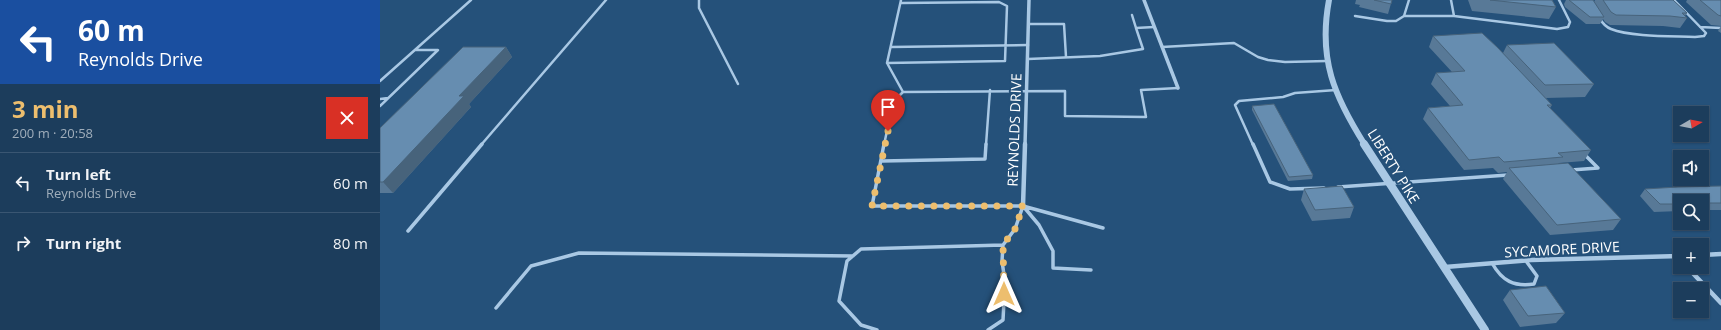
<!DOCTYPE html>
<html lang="en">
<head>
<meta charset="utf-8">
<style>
	body { margin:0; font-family:"Open Sans",sans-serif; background:#254462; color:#f1f3f6; height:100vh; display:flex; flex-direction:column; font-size:15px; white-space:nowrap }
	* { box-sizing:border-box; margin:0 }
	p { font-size:13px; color:#a0aebb }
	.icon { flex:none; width:22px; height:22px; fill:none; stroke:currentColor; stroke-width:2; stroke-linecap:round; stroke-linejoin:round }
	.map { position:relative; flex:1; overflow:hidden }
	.drawer { display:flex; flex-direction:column; background:#1c3d5c; width:380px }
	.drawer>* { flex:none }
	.hud { background:#1a4fa0; color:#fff; overflow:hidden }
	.needle { width:26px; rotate:80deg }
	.tools { position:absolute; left:1293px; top:106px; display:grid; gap:8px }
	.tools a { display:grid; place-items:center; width:36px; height:36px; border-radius:0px; background:#1c3d5c; box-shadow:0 1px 3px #0004,0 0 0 1px #3a5672; font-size:20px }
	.pin { position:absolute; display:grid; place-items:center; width:34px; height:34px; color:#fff; margin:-41px -17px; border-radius:50% 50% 50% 0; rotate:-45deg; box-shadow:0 0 4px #0007 }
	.pin .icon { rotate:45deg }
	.me { position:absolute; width:44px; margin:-22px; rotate:0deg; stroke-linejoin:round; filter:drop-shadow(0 0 3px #0008) }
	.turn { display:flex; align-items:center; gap:14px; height:84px; padding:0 12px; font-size:18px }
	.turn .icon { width:52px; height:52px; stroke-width:2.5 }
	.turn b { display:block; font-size:28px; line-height:34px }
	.round { display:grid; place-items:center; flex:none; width:42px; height:42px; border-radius:0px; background:#254462 }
	.head { display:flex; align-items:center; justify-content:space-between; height:68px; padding:0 12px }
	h1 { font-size:24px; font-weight:700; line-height:30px; color:#edbe6e }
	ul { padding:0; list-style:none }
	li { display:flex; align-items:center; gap:12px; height:60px; padding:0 12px; border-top:1px solid #3a5672 }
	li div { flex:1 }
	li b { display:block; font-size:15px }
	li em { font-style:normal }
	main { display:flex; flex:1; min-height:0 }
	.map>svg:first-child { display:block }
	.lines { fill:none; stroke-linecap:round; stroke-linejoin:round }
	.service-far1 { stroke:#a9c8e4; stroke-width:2.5 }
	.service { stroke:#a9c8e4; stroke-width:3.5 }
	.minor-far1 { stroke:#a9c8e4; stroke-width:3.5 }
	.minor { stroke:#a9c8e4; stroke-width:4.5 }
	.tertiary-far1 { stroke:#a9c8e4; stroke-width:6 }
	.tertiary { stroke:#a9c8e4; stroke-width:8 }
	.wall { fill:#587997 }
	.shaded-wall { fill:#47637b }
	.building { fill:#668db0; stroke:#47637b }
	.route { stroke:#edbe6e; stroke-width:7; stroke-dasharray:0 12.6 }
	.labels { text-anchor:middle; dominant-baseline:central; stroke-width:4; stroke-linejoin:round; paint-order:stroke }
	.street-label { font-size:14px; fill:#fff; stroke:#25517a }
</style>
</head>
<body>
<main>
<section class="drawer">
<div class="hud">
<div class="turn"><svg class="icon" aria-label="left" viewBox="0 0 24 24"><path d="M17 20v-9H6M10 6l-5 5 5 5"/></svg><div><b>60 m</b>Reynolds Drive</div></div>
</div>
<div class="head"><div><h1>3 min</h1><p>200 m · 20:58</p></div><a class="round" style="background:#d93025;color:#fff"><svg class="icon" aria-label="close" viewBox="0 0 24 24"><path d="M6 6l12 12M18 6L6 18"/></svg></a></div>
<ul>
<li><svg class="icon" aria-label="left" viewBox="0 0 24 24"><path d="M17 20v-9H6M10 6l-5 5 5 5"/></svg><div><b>Turn left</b><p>Reynolds Drive</p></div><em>60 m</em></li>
<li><svg class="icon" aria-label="right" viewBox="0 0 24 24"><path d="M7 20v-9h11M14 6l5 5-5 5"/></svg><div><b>Turn right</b></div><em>80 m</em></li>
</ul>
</section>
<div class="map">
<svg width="1341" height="330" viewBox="0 0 1341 330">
	<rect width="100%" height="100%" fill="#25517a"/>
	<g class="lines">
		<path class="service-far1" d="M319 0V8L358 84
			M521 0 507 63 523 92
			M1071 0 1074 16
			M752 15 756 28
			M975 16 1007 21H1016L1024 16H1074L1177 29 1188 27 1190 22 1179 0
			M1024 16 1029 0
			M1220 19C1223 24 1226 27 1231 29 1251 37 1293 36 1315 37L1324 36 1326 33 1294 0
			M649 24H684L686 57
			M1320 27 1341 28
			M511 47 648 45
			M782 47 854 43 878 57 888 60 905 62 947 61
			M648 59 720 56 763 49 756 28 774 27
			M507 63 625 61 627 6 619 2 521 3
			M0 81 91 0
			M0 99 8 98
			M0 106 58 50H35
			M101 145 226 0
			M504 145 513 102 523 92 685 91V116L766 117 761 90 798 88
			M606 145 610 90
			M873 145 855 105 859 101 903 97 915 93 956 90"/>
		<path class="service" d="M504 144 492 206H643L723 228
			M873 144 890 182 910 189 944 188
			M502 161 605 159 606 144
			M1191 170 1218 168 1205 155
			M958 187 1128 175
			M643 206 659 225 673 251V268L711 270
			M28 231 102 144
			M1112 263C1122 281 1134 287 1154 284L1157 276 1146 261
			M116 308 151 266 199 253 473 256
			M497 330 481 325 459 301 467 261 481 249 623 245
			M608 330 623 320 625 282 622 261 623 245 635 229 643 206"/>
		<path class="minor-far1" d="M764 0 798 88
			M645 145 649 0"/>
		<path class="minor" d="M643 206 645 144
			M1322 255 1341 254
			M1065 267 1151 260 1300 256
			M1307 267 1341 303"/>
		<path class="tertiary-far1" d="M949 0C938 59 954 96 985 145"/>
		<path class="tertiary" d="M984 144 1105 330"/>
	</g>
	<path class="wall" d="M976 0H1012L1008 14 979 7 980 5 975 4Z
		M1088 0H1172L1176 7 1169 19 1092 11Z
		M1186 0H1213L1214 2 1215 0H1293L1307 13 1305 16 1307 18 1300 28 1283 26 1230 25 1225 22 1223 19 1220 24H1206L1185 7 1184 4Z
		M1307 0H1341V26L1331 25 1306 2Z
		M1341 26V33L1338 31Z
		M1053 36 1123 53 1127 45 1214 84 1205 97 1166 98 1172 105 1170 108 1211 150 1204 161 1179 163 1178 164 1241 219 1233 230 1170 235 1123 179 1127 172 1118 173 1113 168 1084 170 1043 119 1048 108 1070 106 1051 84 1056 73 1072 72 1049 47Z
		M126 47 132 57 89 104 91 107 13 193H0V128Z
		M872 106 933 175 932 179 908 181 872 110Z
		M1341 186V210H1322V201H1300V211L1274 212 1260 196 1265 189Z
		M924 189 974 207 970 218 932 221 921 200Z
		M1130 290 1185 313 1176 323 1140 327 1123 300Z"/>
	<path class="shaded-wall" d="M126 47 132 57 89 104 91 107 13 193 3 182 79 96Z"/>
	<path class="building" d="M994 0H1012L1011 4Z
		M1110 0H1172L1176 7Z
		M1189 0H1213L1224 17H1210Z
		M1223 0H1293L1307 13H1302L1307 18 1290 16 1236 15 1231 12Z
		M1320 0H1341V16L1338 15Z
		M1102 33 1118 48 1172 105H1167L1211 150 1178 153 1183 157 1124 162 1119 157 1089 160 1048 108 1083 105 1056 73 1085 71 1053 36Z
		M1174 43 1214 84 1165 85 1127 45Z
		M83 47H126L79 96H84L3 182H0V128Z
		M894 104 933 175 909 177 872 106Z
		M1188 163 1241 219 1177 225 1129 168Z
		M962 186 974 207 935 210 924 189Z
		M1341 186V203H1322V201H1300V204H1280L1265 189 1298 187Z
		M1166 286 1185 313 1148 316 1130 290Z"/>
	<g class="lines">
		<path class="route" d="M508 131 492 206H643L635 229 623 245 624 294"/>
	</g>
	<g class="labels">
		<g class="street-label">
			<text transform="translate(634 130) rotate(-88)">REYNOLDS DRIVE</text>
			<text transform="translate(1014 166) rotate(58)">LIBERTY PIKE</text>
			<text transform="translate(1182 249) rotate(-3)">SYCAMORE DRIVE</text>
		</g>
	</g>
</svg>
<div class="tools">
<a><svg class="needle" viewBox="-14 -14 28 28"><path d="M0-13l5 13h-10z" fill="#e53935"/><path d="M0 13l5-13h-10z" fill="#a0aebb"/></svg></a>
<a><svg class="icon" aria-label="sound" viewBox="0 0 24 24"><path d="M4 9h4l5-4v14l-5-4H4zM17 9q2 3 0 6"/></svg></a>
<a><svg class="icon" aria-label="search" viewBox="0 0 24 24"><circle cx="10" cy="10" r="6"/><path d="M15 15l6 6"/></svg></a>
<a>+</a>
<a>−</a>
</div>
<div class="pin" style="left:508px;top:131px;background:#d93025"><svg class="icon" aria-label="arrive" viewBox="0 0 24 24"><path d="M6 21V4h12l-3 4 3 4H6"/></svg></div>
<svg class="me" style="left:624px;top:294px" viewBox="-20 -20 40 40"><path d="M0-17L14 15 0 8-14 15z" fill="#edbe6e" stroke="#fff" stroke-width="4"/></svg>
</div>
</main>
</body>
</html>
